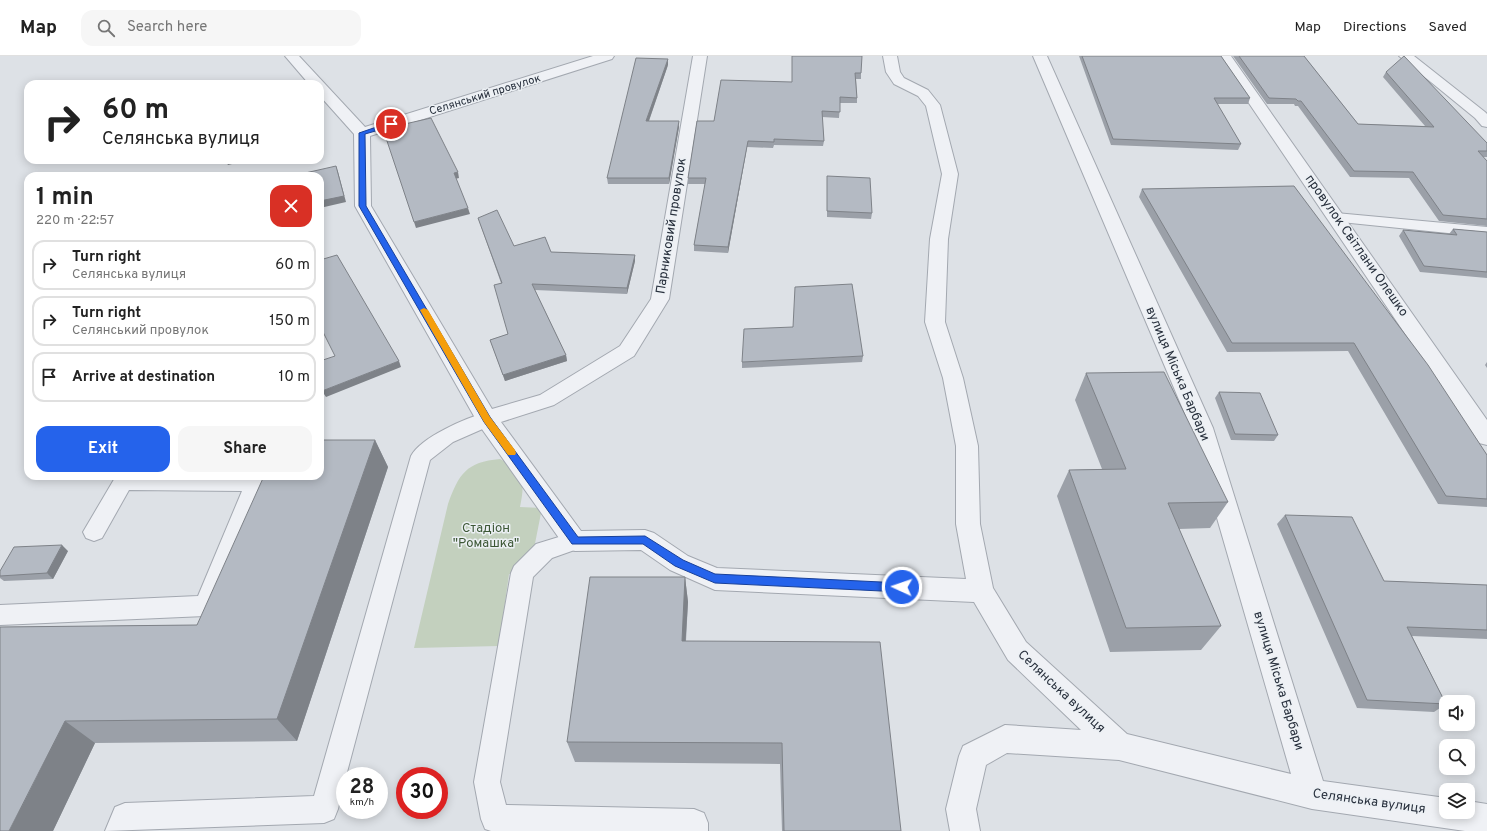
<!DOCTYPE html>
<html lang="en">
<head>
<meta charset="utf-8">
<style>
	body { margin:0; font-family:Overpass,sans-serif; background:#f6f6f6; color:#222; height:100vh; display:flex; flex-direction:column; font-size:15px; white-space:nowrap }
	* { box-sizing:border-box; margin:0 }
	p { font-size:13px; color:#767676 }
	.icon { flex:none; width:22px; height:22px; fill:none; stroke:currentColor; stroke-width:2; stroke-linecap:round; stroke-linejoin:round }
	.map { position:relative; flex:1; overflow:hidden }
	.details { position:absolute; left:24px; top:116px; width:300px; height:308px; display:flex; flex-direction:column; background:#fff; border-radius:12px; box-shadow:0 2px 10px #0003 }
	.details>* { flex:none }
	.banner { position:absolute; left:24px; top:24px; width:300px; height:84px; border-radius:12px; box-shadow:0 2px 10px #0003; background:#fff; color:#222; overflow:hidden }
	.controls { position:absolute; left:1439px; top:639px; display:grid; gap:8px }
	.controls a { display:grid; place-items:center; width:36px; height:36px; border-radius:8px; background:#fff; box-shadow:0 2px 10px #0003; font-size:20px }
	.speed { position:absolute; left:336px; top:711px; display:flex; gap:8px; font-size:20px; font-weight:700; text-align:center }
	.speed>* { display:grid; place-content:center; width:52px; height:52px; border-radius:50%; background:#fff; box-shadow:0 2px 10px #0003; line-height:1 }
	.speed small { font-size:10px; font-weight:400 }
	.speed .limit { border:6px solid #d22; background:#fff; color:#111 }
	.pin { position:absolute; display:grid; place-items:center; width:34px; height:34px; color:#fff; margin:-17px; border:2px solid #fff; border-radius:50%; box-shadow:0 1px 4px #0007 }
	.me { position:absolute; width:44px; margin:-22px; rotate:273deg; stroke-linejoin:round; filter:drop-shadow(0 0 3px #0008) }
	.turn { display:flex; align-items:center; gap:14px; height:84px; padding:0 12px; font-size:18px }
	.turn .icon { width:52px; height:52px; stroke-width:2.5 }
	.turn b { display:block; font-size:28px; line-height:34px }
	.round { display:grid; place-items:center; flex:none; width:42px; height:42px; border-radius:12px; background:#f6f6f6 }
	.overview { display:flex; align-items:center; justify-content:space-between; height:68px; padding:0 12px }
	h1 { font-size:24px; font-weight:700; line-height:30px }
	.button { display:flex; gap:8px; margin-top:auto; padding:8px 12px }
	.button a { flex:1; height:46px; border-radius:12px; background:#2563eb; color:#fff; font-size:16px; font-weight:700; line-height:46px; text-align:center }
	.button a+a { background:#f6f6f6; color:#222 }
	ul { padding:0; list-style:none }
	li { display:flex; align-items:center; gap:12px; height:50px; margin:0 8px 6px; padding:0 4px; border:2px solid #e0e0e0; border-radius:12px }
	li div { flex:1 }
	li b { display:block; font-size:15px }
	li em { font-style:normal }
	header { display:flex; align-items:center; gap:24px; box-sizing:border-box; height:56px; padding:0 20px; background:#fff; border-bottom:1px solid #e0e0e0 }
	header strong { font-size:19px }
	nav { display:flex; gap:22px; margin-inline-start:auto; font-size:14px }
	.search { width:280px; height:36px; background:#f6f6f6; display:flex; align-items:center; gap:10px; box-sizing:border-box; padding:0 14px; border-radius:12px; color:#767676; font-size:15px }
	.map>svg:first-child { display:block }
	.green { fill:#c3d0be }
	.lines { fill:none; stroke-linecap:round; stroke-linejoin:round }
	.service-casing { stroke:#a3a8b0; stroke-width:2 }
	.minor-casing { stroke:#a3a8b0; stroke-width:2 }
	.service { fill:#eff1f5; fill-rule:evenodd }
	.minor { fill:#eff1f5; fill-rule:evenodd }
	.wall { fill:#9ba0a8 }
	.shaded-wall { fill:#7e8288 }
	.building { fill:#b4bac3; stroke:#7e8288 }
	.route { fill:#2563eb; stroke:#184099 }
	.slow { fill:#f59e0b }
	.labels { text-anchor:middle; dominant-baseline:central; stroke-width:3; stroke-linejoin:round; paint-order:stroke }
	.far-street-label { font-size:11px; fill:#272f3c; stroke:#ecf0f4 }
	.street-label { font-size:13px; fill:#272f3c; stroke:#ecf0f4 }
	.park-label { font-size:13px; fill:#3c5735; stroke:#ecf0f4 }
</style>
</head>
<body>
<header>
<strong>Map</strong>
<div class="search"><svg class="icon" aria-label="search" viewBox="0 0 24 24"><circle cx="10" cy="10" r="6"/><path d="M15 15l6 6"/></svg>Search here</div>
<nav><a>Map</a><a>Directions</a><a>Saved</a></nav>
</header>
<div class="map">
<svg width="1487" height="775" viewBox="0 0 1487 775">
	<rect width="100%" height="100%" fill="#dde1e6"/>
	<path class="green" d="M500 403C525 415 525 426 520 451L542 452 529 518H509L499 590 414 592 448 448C459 418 466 406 500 403Z"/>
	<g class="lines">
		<g class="service-casing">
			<path id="service" d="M1336 157 1487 171V181L1331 165 1328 162 1331 159Z
				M487 356 494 358 497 363 494 368 453 386 430 404 346 720H345L338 753 334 763 324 767 105 775 115 751 125 747 314 740 411 400C421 381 466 362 487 356Z
				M116 420H260L263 421 266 427 213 557 205 560 0 569V549L198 540 242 435 129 434 102 482 94 485 86 482 83 476Z
				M575 476 583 479 586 485 583 491 552 502 533 521 500 726 506 749 694 753 704 757 708 767V775H491L485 773 481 763 474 726 511 517 514 510 536 488Z"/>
		</g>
		<g class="minor-casing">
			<path id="minor" d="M285 0H299L365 71 593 0H614L612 3 370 80 371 150 492 353 540 339 620 290 651 243 693 0H707L669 243 634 300 554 349 501 366 581 475 645 474 654 477 688 500 717 512 966 523 956 468V390L943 322 925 266 930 183 942 118 926 50 918 40 894 28 886 16 883 0H897L900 16 904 22 928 34 940 49 958 118 948 183 945 266 963 322 978 390 980 468 993 532 1026 586 1127 678 1291 718 1191 372 1033 0H1047L1213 372 1323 725 1446 742V756H1468V745L1487 748V775H1465L1312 753 1119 704 1007 697 986 709 976 753 980 775H950L946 753 959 700 963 690 1005 669 1081 674 1008 604 974 546 715 534 670 514 641 494 575 495 566 492 479 369 355 150 354 78 320 40V28H309Z
				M1217 0H1231L1487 364V389L1479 387Z
				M1399 0H1414L1485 56 1487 58V71L1482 70 1475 62Z"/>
		</g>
		<use href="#service" class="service"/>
		<use href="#minor" class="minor"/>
	</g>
	<path class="wall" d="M792 0 861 17V23H856L857 42V47H840L839 62 822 61 824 85 823 90 774 89 773 92 747 91 728 197 694 195V189L705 128H688V122L714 65 792 26Z
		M1079 0H1221L1250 42 1248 48H1217L1241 88 1238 94 1111 89Z
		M1233 0H1304L1358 68 1425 70 1383 21 1386 16 1487 87V101H1483L1487 105V170L1439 165 1409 122 1350 121 1298 50H1295L1294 48H1267Z
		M668 9 649 65 679 71 669 128H608L607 122Z
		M827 120 872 157 871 163 827 161Z
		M1294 130 1487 399V451L1438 448 1348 295 1227 296 1139 141 1142 133Z
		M478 162 514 190 551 196 635 199V205L627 238 535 234 566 299 567 305 505 325 490 284 508 278 501 227Z
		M1453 173 1487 176V222L1420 216 1399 180 1403 174 1449 178Z
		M863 300 862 306 742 312V306Z
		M1487 306V312L1485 309Z
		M1086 317 1228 446 1210 472 1179 473 1221 570 1201 594 1110 596 1057 440 1069 414 1102 413 1075 344Z
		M1219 336 1278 379 1274 385 1231 384 1215 342Z
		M375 384 388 411 297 685 95 687 53 775 0 571 197 569Z
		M1285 459 1384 525 1487 529V583L1412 580 1446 648 1434 656 1357 652 1277 468Z
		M68 495 53 523 4 525 0 522V515Z
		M685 521 688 546 686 585 901 775H782L780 708 575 706 567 686Z"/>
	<path class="shaded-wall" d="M668 3V9L647 70 646 65Z
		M679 65V71L669 128V122Z
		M748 85 747 91 728 197V191Z
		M225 104H248L228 109Z
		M336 110 338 116 346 146 320 152V145Z
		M458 116 459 122 455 123 454 117Z
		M468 152 470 158 416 172 414 166Z
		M635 199V205L627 238V232Z
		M566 299 567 305 505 325 503 319Z
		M399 305 401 311 326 341 322 335Z
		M375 384 388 411 297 685 277 663Z
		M62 489 68 495 53 523 47 517Z
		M685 521 688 546 684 609 682 585Z
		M65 665 95 687 53 775H9Z"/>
	<path class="building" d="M792 0H862L861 17H855L857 42 840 41V56L822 55 824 85 774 83V86L748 85 728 191 694 189 706 122H688L697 65H714L721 24 792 26Z
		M1082 0H1221L1250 42H1214L1241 88 1113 83Z
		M1239 0H1304L1358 68 1434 71 1386 16 1404 0 1487 87V95H1478L1487 105V163L1443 159 1413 116 1354 115 1301 45H1298L1296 43 1269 42Z
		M636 2 668 3 646 65H679L669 122H607Z
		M431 62 458 116 454 117 468 152 414 166 383 73Z
		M336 110 344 140 320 145V120H292Z
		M827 120 870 122 872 157 827 155Z
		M1294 130 1428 309 1487 399V443L1446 440 1354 287H1232L1142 133Z
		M497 154 514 190 545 181 551 196 635 199 627 232 532 228 566 299 503 319 490 284 508 278 494 229 502 227 478 162Z
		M1453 173 1487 176V216L1424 210 1403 174 1457 179Z
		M337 199 399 305 322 335 320 330V305L335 300 320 270V204Z
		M852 228 863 300 742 306 744 273 793 271 795 231Z
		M1164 316 1228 446 1168 447 1221 570 1126 572 1069 414 1126 413 1086 317Z
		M1219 336 1260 337 1278 379 1235 378Z
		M320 384H375L277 663 65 665 9 775H0V571L197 569 264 420H320Z
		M1285 459 1352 461 1384 525 1487 529V574L1407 571 1446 648 1367 644Z
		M62 489 47 517 0 520V515L14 491Z
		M590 521H685L682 585 880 586 901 775H784L782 687 567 686Z"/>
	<path class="route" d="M391 66 393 67V70L365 78 366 150 490 361 578 481 645 480 683 504 715 518 902 527 906 528 908 531 906 534 902 536 715 527 675 510 643 488H572L484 366 359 150V77Z"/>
	<path class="slow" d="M424 252 428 254 490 361 515 394 516 397 515 399H508L484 366 420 254Z"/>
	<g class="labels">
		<g class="far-street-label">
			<text transform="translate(485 39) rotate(-17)">Селянський провулок</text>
		</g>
		<g class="street-label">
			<text transform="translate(672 170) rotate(-81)">Парниковий провулок</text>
			<text transform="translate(1356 190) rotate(55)">провулок Світлани Олешко</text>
			<text transform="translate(1177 318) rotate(67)">вулиця Міська Барбари</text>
			<text transform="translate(1278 625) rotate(73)">вулиця Міська Барбари</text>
			<text transform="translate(1061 636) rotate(43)">Селянська вулиця</text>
			<text transform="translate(1369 746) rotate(8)">Селянська вулиця</text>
		</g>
		<g class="park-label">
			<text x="486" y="473">Стадіон<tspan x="486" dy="15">"Ромашка"</tspan></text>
		</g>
	</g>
</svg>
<div class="controls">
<a><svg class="icon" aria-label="sound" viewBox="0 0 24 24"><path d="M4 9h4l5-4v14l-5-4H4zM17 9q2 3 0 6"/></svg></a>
<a><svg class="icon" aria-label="search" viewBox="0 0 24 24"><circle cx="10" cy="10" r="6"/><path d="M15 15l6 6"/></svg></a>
<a><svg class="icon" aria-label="layers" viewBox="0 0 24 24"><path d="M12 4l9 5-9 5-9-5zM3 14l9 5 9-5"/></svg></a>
</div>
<div class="speed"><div>28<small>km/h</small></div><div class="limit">30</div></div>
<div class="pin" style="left:391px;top:68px;background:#d93025"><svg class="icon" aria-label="arrive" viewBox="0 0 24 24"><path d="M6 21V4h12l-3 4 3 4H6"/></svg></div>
<svg class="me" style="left:902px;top:531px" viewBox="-20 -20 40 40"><circle r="17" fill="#2563eb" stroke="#fff" stroke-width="3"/><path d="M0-11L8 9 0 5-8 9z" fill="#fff"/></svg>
<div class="banner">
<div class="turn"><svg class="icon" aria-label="right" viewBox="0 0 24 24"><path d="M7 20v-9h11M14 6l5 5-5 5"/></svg><div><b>60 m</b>Селянська вулиця</div></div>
</div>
<section class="details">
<div class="overview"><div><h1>1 min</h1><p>220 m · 22:57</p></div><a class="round" style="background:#d93025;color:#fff"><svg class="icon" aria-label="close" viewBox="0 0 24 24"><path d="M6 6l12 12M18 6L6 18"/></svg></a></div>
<ul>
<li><svg class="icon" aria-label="right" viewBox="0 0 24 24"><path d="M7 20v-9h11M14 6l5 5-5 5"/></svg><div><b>Turn right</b><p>Селянська вулиця</p></div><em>60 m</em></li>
<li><svg class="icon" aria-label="right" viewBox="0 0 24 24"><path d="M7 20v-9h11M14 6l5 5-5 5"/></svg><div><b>Turn right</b><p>Селянський провулок</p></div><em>150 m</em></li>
<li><svg class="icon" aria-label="arrive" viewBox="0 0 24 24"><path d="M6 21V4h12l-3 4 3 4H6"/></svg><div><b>Arrive at destination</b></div><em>10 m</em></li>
</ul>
<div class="button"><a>Exit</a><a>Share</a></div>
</section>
</div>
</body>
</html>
